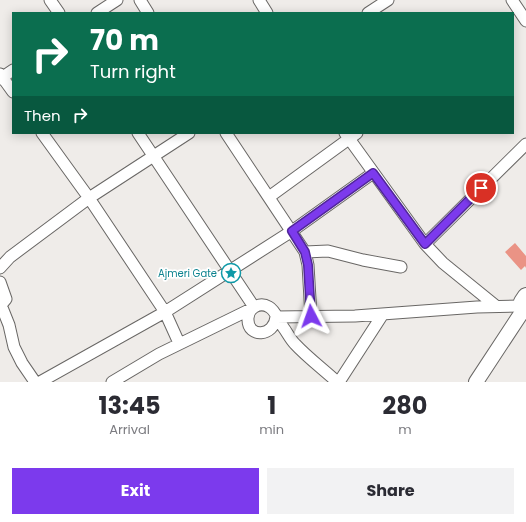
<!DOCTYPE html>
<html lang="en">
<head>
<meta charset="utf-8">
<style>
	body { margin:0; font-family:Poppins,sans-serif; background:#f2f2f3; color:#2b2b33; height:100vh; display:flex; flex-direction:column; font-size:15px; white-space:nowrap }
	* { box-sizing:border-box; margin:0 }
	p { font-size:13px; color:#7c7c81 }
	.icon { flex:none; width:22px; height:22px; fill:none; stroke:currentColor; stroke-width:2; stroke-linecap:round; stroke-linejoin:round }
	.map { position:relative; height:382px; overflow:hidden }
	.panel { display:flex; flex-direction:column; background:#fff; flex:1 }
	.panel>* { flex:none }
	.hud { position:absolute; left:12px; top:12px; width:502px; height:122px; border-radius:0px; box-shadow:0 2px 10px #0003; background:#0b6e4f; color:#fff; overflow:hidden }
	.pin { position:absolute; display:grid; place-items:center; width:34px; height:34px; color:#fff; margin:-17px; border:2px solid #fff; border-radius:50%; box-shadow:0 1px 4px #0007 }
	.me { position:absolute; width:44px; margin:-22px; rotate:356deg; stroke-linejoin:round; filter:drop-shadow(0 0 3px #0008) }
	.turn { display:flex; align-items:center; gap:14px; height:84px; padding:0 12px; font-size:18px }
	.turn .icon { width:52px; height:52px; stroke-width:2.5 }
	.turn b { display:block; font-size:28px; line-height:34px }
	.then { display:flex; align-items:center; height:38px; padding:0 12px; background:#0003; gap:8px; font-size:15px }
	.eta { display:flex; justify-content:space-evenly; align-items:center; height:68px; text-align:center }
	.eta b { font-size:24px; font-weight:700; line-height:28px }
	.button { display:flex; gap:8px; margin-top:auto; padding:8px 12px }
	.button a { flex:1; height:46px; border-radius:0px; background:#7c3aed; color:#fff; font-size:16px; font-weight:700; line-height:46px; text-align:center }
	.button a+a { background:#f2f2f3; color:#2b2b33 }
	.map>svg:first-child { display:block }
	.building { fill:#ea9385 }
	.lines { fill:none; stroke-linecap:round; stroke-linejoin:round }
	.minor-casing { stroke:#696765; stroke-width:13 }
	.major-casing { stroke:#696765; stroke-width:16 }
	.highway-casing { stroke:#696765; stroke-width:18 }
	.minor { stroke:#fff; stroke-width:11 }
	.major { stroke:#fff; stroke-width:14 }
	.highway { stroke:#fff; stroke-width:16 }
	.route-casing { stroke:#51269a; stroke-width:10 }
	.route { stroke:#7c3aed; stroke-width:7 }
	.labels { text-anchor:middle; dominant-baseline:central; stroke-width:3.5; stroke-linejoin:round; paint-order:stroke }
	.culture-label { font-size:10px; fill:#0d838f; stroke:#fff; text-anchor:end }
</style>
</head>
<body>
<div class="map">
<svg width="526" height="382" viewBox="0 0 526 382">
	<rect width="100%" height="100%" fill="#efece9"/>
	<path class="building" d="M515 243 526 256V268L525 266 521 270 505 252Z"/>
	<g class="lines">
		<g class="minor-casing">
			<path id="minor" d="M50 0 59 13
				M140 0 148 13
				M259 0 267 13
				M512 0 526 21
				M97 13 117 0
				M368 13 388 0
				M0 74 13 92
				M0 79 13 70
				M42 133 89 198 165 312 179 343
				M138 133 254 307
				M226 133 305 252 308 265 311 316
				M345 133 425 244 443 263 496 306
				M269 197 357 133
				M425 244 526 144
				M305 252 328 251 363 260 401 267
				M0 268 10 257 89 198 189 133
				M0 282 6 299 1 305 9 325 14 347 22 363 35 382
				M276 317 355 316 477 307 522 306
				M276 317C274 337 248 338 248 320 247 309 259 301 269 307 275 310 279 321 283 327 287 332 290 339 295 344 307 357 323 369 336 381L340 382
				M40 382 165 312 292 231 373 173
				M112 382 159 354 251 309
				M339 382 383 314"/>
		</g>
		<g class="major-casing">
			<path id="major" d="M476 382 524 309"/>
		</g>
		<g class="highway-casing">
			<path id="highway" d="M526 296 522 302V306L526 310"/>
		</g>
		<use href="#minor" class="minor"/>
		<use href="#major" class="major"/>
		<use href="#highway" class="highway"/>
	</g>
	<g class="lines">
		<g class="route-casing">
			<path id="route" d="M311 316 308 265 305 252 292 231 373 173 425 244 481 188"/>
		</g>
		<use href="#route" class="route"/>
	</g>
	<defs>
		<g id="sight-ring" transform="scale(1)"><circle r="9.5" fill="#fff" stroke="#0f9aa8" stroke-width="1.5"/><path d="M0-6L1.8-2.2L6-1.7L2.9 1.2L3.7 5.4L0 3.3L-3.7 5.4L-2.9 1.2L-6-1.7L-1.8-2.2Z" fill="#0f9aa8"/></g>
	</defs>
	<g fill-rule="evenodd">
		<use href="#sight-ring" x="231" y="273"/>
	</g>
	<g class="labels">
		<g class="culture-label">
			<text x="217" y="273">Ajmeri Gate</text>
		</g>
	</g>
</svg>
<div class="pin" style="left:481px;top:188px;background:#d93025"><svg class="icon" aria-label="arrive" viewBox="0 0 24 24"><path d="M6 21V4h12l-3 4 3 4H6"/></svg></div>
<svg class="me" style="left:311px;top:316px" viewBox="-20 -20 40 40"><path d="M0-17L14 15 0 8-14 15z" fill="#7c3aed" stroke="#fff" stroke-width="4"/></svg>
<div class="hud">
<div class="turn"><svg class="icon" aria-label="right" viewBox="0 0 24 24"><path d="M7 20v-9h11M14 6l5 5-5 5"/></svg><div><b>70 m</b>Turn right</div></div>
<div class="then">Then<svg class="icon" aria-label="right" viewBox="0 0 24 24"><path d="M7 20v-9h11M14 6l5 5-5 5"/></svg></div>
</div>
</div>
<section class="panel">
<div class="eta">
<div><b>13:45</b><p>Arrival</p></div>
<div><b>1</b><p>min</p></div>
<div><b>280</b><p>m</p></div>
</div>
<div class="button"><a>Exit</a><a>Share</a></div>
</section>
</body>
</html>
